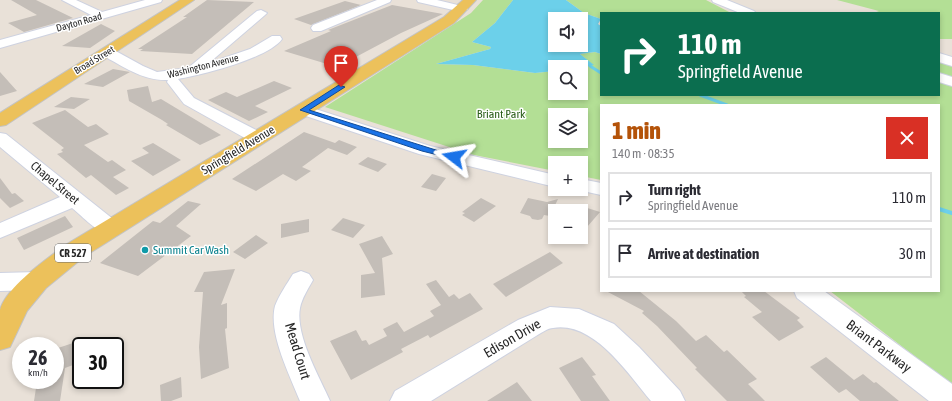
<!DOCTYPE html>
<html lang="en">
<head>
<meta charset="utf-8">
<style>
	body { margin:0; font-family:"Asap Condensed",sans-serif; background:#f7f7f7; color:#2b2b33; height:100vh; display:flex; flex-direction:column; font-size:15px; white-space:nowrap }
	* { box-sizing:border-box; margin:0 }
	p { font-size:13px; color:#7c7c81 }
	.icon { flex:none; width:22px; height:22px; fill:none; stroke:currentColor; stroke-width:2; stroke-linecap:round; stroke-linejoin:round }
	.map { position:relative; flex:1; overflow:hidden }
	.drawer { position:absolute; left:600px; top:104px; width:340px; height:188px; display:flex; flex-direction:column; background:#fff; border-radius:0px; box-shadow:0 2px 6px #0003 }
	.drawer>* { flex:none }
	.top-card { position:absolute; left:600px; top:12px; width:340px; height:84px; border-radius:0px; box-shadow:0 2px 6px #0003; background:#0b6e4f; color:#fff; overflow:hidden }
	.tools { position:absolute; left:548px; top:12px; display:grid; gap:8px }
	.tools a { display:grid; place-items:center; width:40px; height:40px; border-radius:0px; background:#fff; box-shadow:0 2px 6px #0003; font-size:20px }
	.speed { position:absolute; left:12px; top:337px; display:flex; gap:8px; font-size:20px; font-weight:700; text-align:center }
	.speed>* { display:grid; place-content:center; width:52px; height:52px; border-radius:50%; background:#fff; box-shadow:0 2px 6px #0003; line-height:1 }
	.speed small { font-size:10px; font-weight:400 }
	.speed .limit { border:2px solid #111; border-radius:6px; background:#fff; color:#111 }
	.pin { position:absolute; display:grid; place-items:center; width:34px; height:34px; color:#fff; margin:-41px -17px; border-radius:50% 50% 50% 0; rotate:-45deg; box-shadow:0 0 4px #0007 }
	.pin .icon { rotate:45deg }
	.me { position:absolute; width:44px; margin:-22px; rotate:284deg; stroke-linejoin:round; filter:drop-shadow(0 0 3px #0008) }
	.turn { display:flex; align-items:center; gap:14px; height:84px; padding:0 12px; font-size:18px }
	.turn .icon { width:52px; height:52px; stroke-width:2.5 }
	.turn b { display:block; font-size:28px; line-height:34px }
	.round { display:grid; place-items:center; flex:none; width:42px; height:42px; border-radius:0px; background:#f7f7f7 }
	.head { display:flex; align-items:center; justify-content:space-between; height:68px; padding:0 12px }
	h1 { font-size:24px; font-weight:800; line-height:30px; color:#b45309 }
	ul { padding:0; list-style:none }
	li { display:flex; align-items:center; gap:12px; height:50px; margin:0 8px 6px; padding:0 4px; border:2px solid #e1e1e2; border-radius:0px }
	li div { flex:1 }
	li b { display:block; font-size:15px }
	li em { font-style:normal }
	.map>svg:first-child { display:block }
	.green { fill:#b3df95; fill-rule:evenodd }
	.water { fill:#6cd0ea; fill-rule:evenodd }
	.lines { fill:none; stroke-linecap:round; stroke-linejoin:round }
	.stream-far2 { stroke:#6cd0ea; stroke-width:2.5 }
	.stream-far1 { stroke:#6cd0ea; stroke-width:3 }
	.stream { stroke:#6cd0ea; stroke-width:4 }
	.building { fill:#c4beb8 }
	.minor-casing { stroke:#ced2e0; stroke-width:2 }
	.major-casing { stroke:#c3c3c3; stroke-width:2 }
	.minor { fill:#fff; fill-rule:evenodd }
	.major { fill:#ecc15b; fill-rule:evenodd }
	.route { fill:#1a73e8; stroke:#114b97 }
	.culture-dot { fill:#0f9aa8; stroke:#fff; stroke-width:1.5 }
	.labels { text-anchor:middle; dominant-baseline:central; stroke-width:3; stroke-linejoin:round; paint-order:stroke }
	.far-street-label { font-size:10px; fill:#272727; stroke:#fff }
	.shield { fill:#fff; stroke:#686868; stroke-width:1 }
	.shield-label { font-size:11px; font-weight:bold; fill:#272727 }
	.park-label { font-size:12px; fill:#2d601b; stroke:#fff }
	.street-label { font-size:12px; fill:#272727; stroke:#fff }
	.culture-label { font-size:12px; fill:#0d838f; stroke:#fff; text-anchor:start }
	.near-street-label { font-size:14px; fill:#272727; stroke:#fff }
</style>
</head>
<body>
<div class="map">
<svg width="952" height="401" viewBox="0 0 952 401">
	<rect width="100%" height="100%" fill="#e9e1d8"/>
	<path class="green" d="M483 0H513L495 23 472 42 491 47 490 49 436 64 473 65 535 73 555 71V93H581V67H574L584 64 593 65 580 54 595 52 601 54V95H939V60L952 62V385L830 291H939V105H601V180L581 176V163H555V171L474 155 325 107 471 13ZM555 115H581V141H555Z
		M566 0H706L731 13H601V19L584 13Z
		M837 0H952V39H939V13H874L879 11Z"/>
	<path class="water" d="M513 0H566L584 13 601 19 598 24 601 26V54L595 52 580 54 594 65 555 67V71L535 73 473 65 436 64 490 49 491 47 472 42 495 23ZM555 19H581V45H555Z"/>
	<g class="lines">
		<path class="stream-far2" d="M585 62 592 67"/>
		<path class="stream-far1" d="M590 66 601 73
			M700 95 727 105"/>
		<path class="stream" d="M939 209 952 213"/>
	</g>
	<path class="building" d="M11 0H36L73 18 24 32 8 23 37 15Z
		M207 0 254 2 192 54 140 51 143 49H138L187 17H183Z
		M345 1 361 5 311 25 294 19Z
		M392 5 443 14 401 33 337 67 284 51 331 31 328 30Z
		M101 24 115 31 90 48 62 46Z
		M113 69 130 72 103 87 84 84Z
		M0 72 17 91 0 96Z
		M274 81 292 88 255 106 268 112 249 121 208 100 226 92 237 97Z
		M148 86 152 102 161 99 221 135 200 145 166 125 168 124 162 120 129 101 127 90Z
		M71 97 90 99 74 109 54 107Z
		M65 110 88 127 96 124 109 134 84 145 108 162 112 160 126 170 113 177 129 188 116 195 91 175 86 178 57 154 63 152 61 150 64 148 32 123Z
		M304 132 335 143 339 140 357 147 347 155 328 148 302 167 311 171 296 181 283 174 256 191 232 179Z
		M153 143 181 160 153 176 131 161 149 153 142 148Z
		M368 157 387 164 378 172 358 164Z
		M432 174 446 178 436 191 421 187Z
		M0 178 12 194 15 193 24 201 10 208 0 198Z
		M481 198 496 206 474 222 462 215 465 213 462 212Z
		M528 198 547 202 558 199 550 216 544 215 542 219 538 220 532 219 530 216 520 213Z
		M188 201 201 204 176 226 191 236 138 276 100 263 153 221 160 223Z
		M581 206 600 212 581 234Z
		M65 216 73 227 24 250 17 238Z
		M343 218 365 225 353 238 331 230Z
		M309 219V232L281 238V224Z
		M256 235 268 243 245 259 233 252Z
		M382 236 393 254 382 258 385 295 361 298V275L375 273 359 244Z
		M550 252 563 263 506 297 493 284Z
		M235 269 221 305 227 303V328L225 329 229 368 201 379 199 347 203 292H194L204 272Z
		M436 280 449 297 454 294 459 299 470 293 483 309 430 338 428 335 401 349 403 352 351 380 330 341 356 330 362 341 366 340 369 345 387 336 383 329 397 322 404 332 434 316 430 311 441 305 426 284Z
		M606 291H639L676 321 696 341 706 335 724 352 727 350 757 379 748 384 765 401H727L695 369 697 368 657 326 642 313 644 311Z
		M741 291H764L800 318 797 320 804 327 779 341 752 317 762 312 744 297 746 296Z
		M82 340 81 362 65 368 60 401H34L36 388 55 382V349Z
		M582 357 596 375 592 376 610 401H581L559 368Z
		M826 357 854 380 863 374 874 383 876 382 899 401H860L846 389 839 393 810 367Z
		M181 377 182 397 171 401H161L160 385Z
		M517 382 532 401H487Z"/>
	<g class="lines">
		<g class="minor-casing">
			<path id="minor" d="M62 0H76L102 12 145 0H162L161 2 0 48V40L91 15Z
				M377 0H391L390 2 321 31H313L311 28 313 25Z
				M417 0H437L466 7 468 9 462 12 418 2Z
				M712 0H727L754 11 756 13H740L713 2Z
				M261 10 267 13 265 15 209 63 250 49 272 36H280L282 39C269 58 202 75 178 79L194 98 264 134 267 138 264 142 258 143 252 142 184 104 167 82 168 80C143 81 124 67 102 55L100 52 102 49H112L143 66 157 72 188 68 257 11Z
				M939 53 952 57V66L939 62Z
				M939 73 952 77V86L939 82Z
				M303 105 430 146 555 175V187L419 154 297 113 295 110 297 107Z
				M0 133 6 134 118 223 121 228 118 233C100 238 85 218 72 208L0 238V223L60 197 0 147Z
				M581 179 601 183V195L574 189H581Z
				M301 271 309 274 313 280C308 289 302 298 300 308 295 335 319 376 330 401H300C290 376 268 333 275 306 279 295 287 284 293 274Z
				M37 272 45 275 49 281 45 287 37 290 0 291V273Z
				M794 291H824L952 384V401H929L797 298Z
				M550 307 579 309 614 324 639 347 680 391 685 401H651C628 374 594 321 553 328 548 328 541 333 536 336L431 401H390L395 391 518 320Z"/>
		</g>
		<g class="major-casing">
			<path id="major" d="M180 0H194L6 125 0 126V113Z
				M463 0H476L454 23 85 256 46 288 27 311 10 347 0 350C0 338 0 322 0 310 6 287 48 258 67 244L444 17Z"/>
		</g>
		<use href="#minor" class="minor"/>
		<use href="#major" class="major"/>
	</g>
	<path class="route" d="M339 85 345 87 309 110 458 157 454 159 422 151 300 110Z"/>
	<circle class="culture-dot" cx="145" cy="250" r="4"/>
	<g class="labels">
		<g class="far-street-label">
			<text transform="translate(79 22) rotate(-16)">Dayton Road</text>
			<text transform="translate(94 60) rotate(-31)">Broad Street</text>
			<text transform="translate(203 66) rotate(-14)">Washington Avenue</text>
		</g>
		<rect class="shield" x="55" y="244" width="36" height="18" rx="3"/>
		<g class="shield-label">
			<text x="73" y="253">CR 527</text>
		</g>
		<g class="park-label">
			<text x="501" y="114">Briant Park</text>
		</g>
		<g class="street-label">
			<text transform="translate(238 150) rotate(-31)">Springfield Avenue</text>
			<text transform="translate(55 183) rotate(40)">Chapel Street</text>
		</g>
		<g class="culture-label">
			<text x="153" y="250">Summit Car Wash</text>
		</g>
		<g class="near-street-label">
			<text transform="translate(512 338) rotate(-30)">Edison Drive</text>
			<text transform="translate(879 346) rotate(37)">Briant Parkway</text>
			<text transform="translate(298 351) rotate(73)">Mead Court</text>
		</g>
	</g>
</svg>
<div class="tools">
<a><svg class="icon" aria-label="sound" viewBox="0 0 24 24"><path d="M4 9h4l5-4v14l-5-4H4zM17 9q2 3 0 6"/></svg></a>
<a><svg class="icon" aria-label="search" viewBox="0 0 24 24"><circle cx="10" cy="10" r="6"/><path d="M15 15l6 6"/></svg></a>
<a><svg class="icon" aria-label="layers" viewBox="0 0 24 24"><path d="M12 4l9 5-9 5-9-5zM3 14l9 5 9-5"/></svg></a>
<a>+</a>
<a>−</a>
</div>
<div class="speed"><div>26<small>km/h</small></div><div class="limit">30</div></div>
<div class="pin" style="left:341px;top:87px;background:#d93025"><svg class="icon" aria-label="arrive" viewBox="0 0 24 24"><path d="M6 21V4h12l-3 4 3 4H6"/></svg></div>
<svg class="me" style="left:454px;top:157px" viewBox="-20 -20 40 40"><path d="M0-17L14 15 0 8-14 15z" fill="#1a73e8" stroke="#fff" stroke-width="4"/></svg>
<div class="top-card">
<div class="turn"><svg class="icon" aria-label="right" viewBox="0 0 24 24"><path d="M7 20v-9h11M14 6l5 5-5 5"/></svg><div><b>110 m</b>Springfield Avenue</div></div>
</div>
<section class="drawer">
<div class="head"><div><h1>1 min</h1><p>140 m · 08:35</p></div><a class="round" style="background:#d93025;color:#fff"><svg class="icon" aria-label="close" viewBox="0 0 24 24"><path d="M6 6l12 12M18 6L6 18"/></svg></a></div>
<ul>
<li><svg class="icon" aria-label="right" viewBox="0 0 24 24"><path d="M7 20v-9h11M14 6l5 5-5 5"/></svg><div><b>Turn right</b><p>Springfield Avenue</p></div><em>110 m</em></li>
<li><svg class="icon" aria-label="arrive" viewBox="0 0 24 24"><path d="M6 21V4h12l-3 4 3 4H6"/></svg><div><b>Arrive at destination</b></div><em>30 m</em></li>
</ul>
</section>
</div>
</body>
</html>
